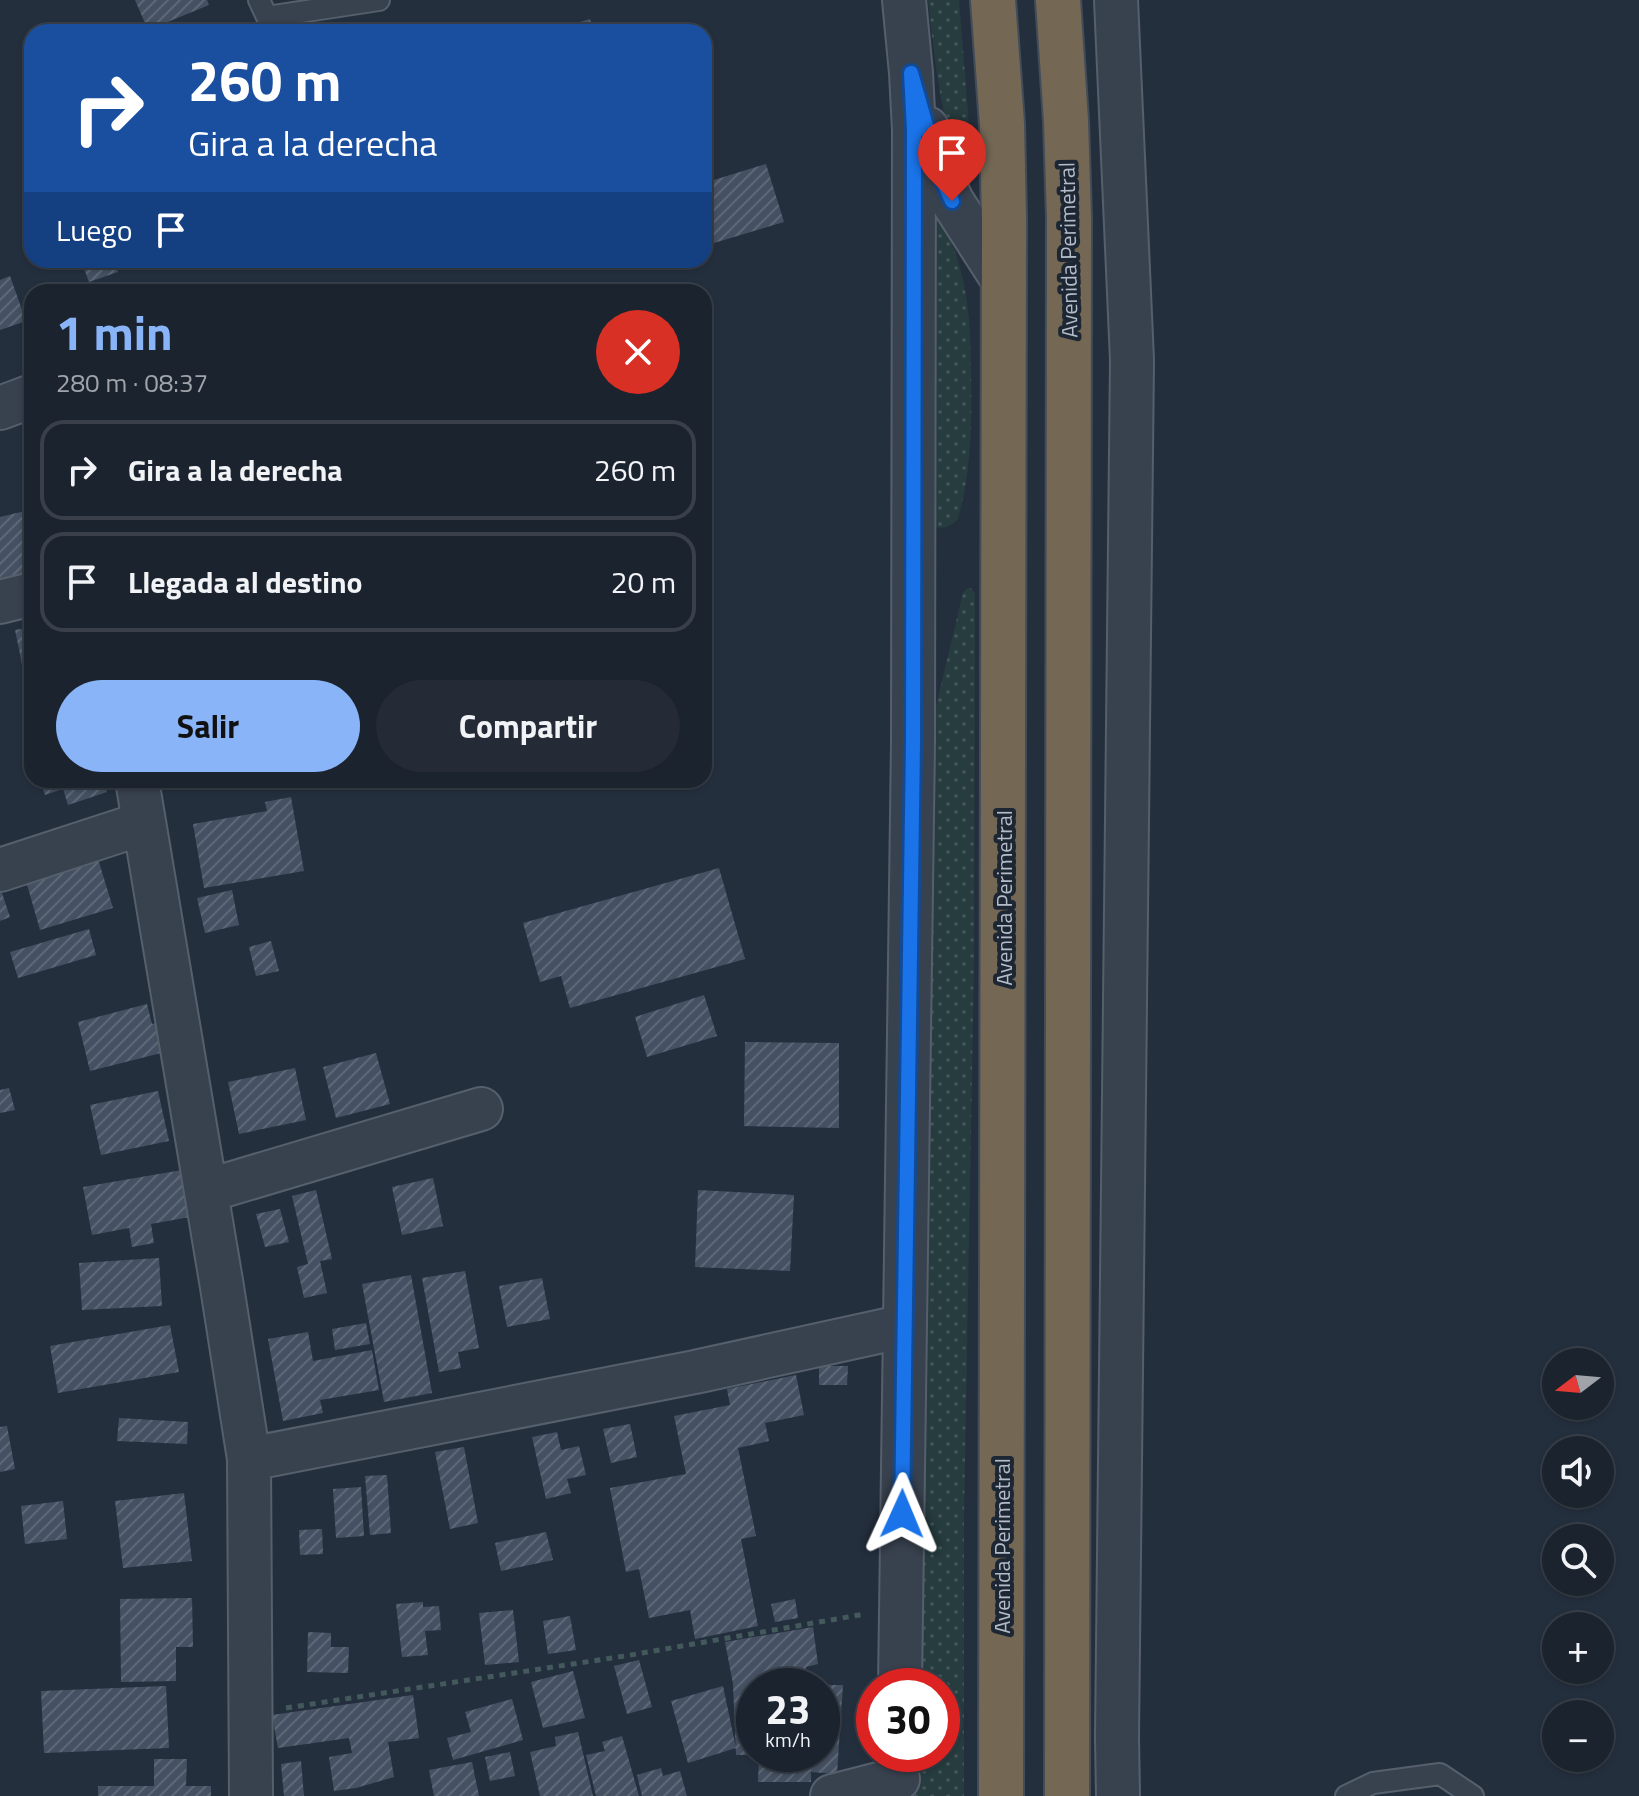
<!DOCTYPE html>
<html lang="es">
<head>
<meta charset="utf-8">
<style>
	body { margin:0; font-family:"Titillium Web",sans-serif; background:#242b36; color:#f1f3f6; height:100vh; display:flex; flex-direction:column; font-size:30px; white-space:nowrap }
	* { box-sizing:border-box; margin:0 }
	p { font-size:26px; color:#a0a4aa }
	.icon { flex:none; width:44px; height:44px; fill:none; stroke:currentColor; stroke-width:2; stroke-linecap:round; stroke-linejoin:round }
	.map { position:relative; flex:1; overflow:hidden }
	.sheet { position:absolute; left:24px; top:284px; width:688px; height:504px; display:flex; flex-direction:column; background:#1b232e; border-radius:24px; box-shadow:0 2px 6px #0004,0 0 0 2px #39404a }
	.sheet>* { flex:none }
	.banner { position:absolute; left:24px; top:24px; width:688px; height:244px; border-radius:24px; box-shadow:0 2px 6px #0004,0 0 0 2px #39404a; background:#1a4fa0; color:#fff; overflow:hidden }
	.needle { width:52px; rotate:254deg }
	.controls { position:absolute; left:1542px; top:1348px; display:grid; gap:16px }
	.controls a { display:grid; place-items:center; width:72px; height:72px; border-radius:50%; background:#1b232e; box-shadow:0 2px 6px #0004,0 0 0 2px #39404a; font-size:40px }
	.speed { position:absolute; left:736px; top:1668px; display:flex; gap:16px; font-size:40px; font-weight:700; text-align:center }
	.speed>* { display:grid; place-content:center; width:104px; height:104px; border-radius:50%; background:#1b232e; box-shadow:0 2px 6px #0004,0 0 0 2px #39404a; line-height:1 }
	.speed small { font-size:20px; font-weight:400 }
	.speed .limit { border:12px solid #d22; background:#fff; color:#111 }
	.pin { position:absolute; display:grid; place-items:center; width:68px; height:68px; color:#fff; margin:-82px -34px; border-radius:50% 50% 50% 0; rotate:-45deg; box-shadow:0 0 8px #0007 }
	.pin .icon { rotate:45deg }
	.me { position:absolute; width:88px; margin:-44px; rotate:1deg; stroke-linejoin:round; filter:drop-shadow(0 0 6px #0008) }
	.turn { display:flex; align-items:center; gap:28px; height:168px; padding:0 32px; font-size:36px }
	.turn .icon { width:104px; height:104px; stroke-width:2.5 }
	.turn b { display:block; font-size:56px; line-height:68px }
	.then { display:flex; align-items:center; height:76px; padding:0 32px; background:#0003; gap:16px; font-size:30px }
	.round { display:grid; place-items:center; flex:none; width:84px; height:84px; border-radius:42px; background:#242b36 }
	.headline { display:flex; align-items:center; justify-content:space-between; height:136px; padding:0 32px }
	h1 { font-size:48px; font-weight:700; line-height:60px; color:#8ab4f8 }
	.button { display:flex; gap:16px; margin-top:auto; padding:16px 32px }
	.button a { flex:1; height:92px; border-radius:48px; background:#8ab4f8; color:#111; font-size:32px; font-weight:700; line-height:92px; text-align:center }
	.button a+a { background:#242b36; color:#f1f3f6 }
	ul { padding:0; list-style:none }
	li { display:flex; align-items:center; gap:24px; height:100px; margin:0 16px 12px; padding:0 16px; border:4px solid #39404a; border-radius:24px }
	li div { flex:1 }
	li b { display:block; font-size:30px }
	li em { font-style:normal }
	.map>svg:first-child { display:block }
	.grass { fill:url(#grass-dots) }
	.building { fill:url(#building-hatch) }
	.lines { fill:none; stroke-linecap:round; stroke-linejoin:round }
	.lane-casing { stroke:#565f6c; stroke-width:24 }
	.street-casing { stroke:#565f6c; stroke-width:46 }
	.highway-casing { stroke:#434c59; stroke-width:48 }
	.path { stroke:#44595c; stroke-width:5; stroke-dasharray:6 6; stroke-linecap:butt }
	.lane { stroke:#38414e; stroke-width:20 }
	.street { stroke:#38414e; stroke-width:42 }
	.highway { stroke:#746855; stroke-width:44 }
	.route-casing { stroke:#114b97; stroke-width:20 }
	.route { stroke:#1a73e8; stroke-width:14 }
	.labels { text-anchor:middle; dominant-baseline:central; stroke-width:8; stroke-linejoin:round; paint-order:stroke }
	.street-label { font-size:22px; fill:#b4bcc9; stroke:#1d2633 }
</style>
</head>
<body>
<div class="map">
<svg width="1639" height="1796" viewBox="0 0 1639 1796">
	<defs>
		<pattern id="grass-dots" width="8" height="8" patternUnits="userSpaceOnUse" patternTransform="scale(2)"><rect width="8" height="8" fill="#263c3f"/><path d="M2 2h.1M6 6h.1" fill="none" stroke="#435659" stroke-width="1.8" stroke-linecap="round"/></pattern>
		<pattern id="building-hatch" width="6" height="6" patternUnits="userSpaceOnUse" patternTransform="scale(2)"><rect width="6" height="6" fill="#455162"/><path d="M-1 1l2-2M0 6l6-6M5 7l2-2" fill="none" stroke="#5d6877"/></pattern>
	</defs>
	<rect width="100%" height="100%" fill="#242f3e"/>
	<path class="grass" d="M928 0H959L971 150V158L967 162C941 149 932 30 928 0Z
		M931 207C968 257 971 319 971 378 972 425 971 473 958 519 950 527 944 529 934 527Z
		M967 588H971L975 594 974 961 964 1515V1796H911V1754H942V1686H911L932 723 963 593Z"/>
	<path class="building" d="M135 0H207L209 5 148 30Z
		M590 19 594 32H550V31Z
		M766 164 784 222 704 246V183Z
		M81 260H113L118 272 89 282Z
		M217 260H245V261L220 268Z
		M10 276 26 321 0 330V280Z
		M25 511 32 540V578L0 586V517Z
		M32 627V667L23 669 15 630Z
		M40 780H103L107 792 68 805 63 789 45 795Z
		M291 797 304 871 204 888 193 824 267 811 265 802Z
		M98 859 113 908 40 930 26 881Z
		M719 868 745 959 570 1008 561 976 540 982 523 923Z
		M0 887 10 917 0 921Z
		M232 890 239 925 205 933 197 898Z
		M89 929 96 955 18 978 10 952Z
		M271 941 279 971 256 976 249 947Z
		M704 995 717 1036 647 1057 635 1017Z
		M147 1004 152 1024 162 1022 169 1051 90 1071 78 1022Z
		M745 1042 839 1043V1128L744 1126Z
		M376 1053 390 1104 336 1118 323 1067Z
		M295 1068 306 1120 239 1134 228 1082Z
		M9 1088 15 1110 0 1113V1090Z
		M158 1091 169 1141 101 1155 90 1105Z
		M182 1170 190 1217 151 1224 154 1243 132 1247 129 1228 92 1235 83 1187Z
		M433 1178 443 1226 402 1235 392 1187Z
		M316 1190 332 1259 320 1261 327 1293 304 1298 297 1267 308 1264 292 1196Z
		M698 1190 794 1195 790 1271 695 1267Z
		M280 1209 289 1242 265 1247 256 1214Z
		M159 1258 162 1306 82 1310 79 1263Z
		M465 1271 479 1348 458 1352 461 1368 439 1372 422 1278Z
		M411 1275 432 1393 384 1402 362 1284Z
		M542 1278 550 1319 507 1327 499 1286Z
		M366 1323 370 1344 335 1350 332 1329Z
		M170 1325 179 1372 58 1393 50 1346Z
		M308 1332 313 1361 372 1350 379 1390 320 1400 323 1413 283 1421 268 1339Z
		M819 1366H848L847 1385H819Z
		M796 1375 804 1415 765 1423 769 1441 738 1448 756 1536 741 1539 758 1626 695 1639 690 1610 649 1618 639 1569 626 1572 610 1488 686 1474 674 1416 730 1405 727 1389Z
		M119 1418 188 1422 187 1444 117 1441Z
		M630 1424 637 1457 611 1463 603 1429Z
		M7 1426 15 1469 0 1472V1427Z
		M557 1432 561 1450 579 1446 586 1475 567 1479 571 1493 546 1499 532 1437Z
		M464 1447 478 1523 450 1529 435 1452Z
		M387 1475 391 1533 370 1535 365 1476Z
		M361 1487 364 1536 336 1538 333 1489Z
		M184 1493 192 1561 123 1568 115 1501Z
		M63 1501 67 1539 25 1544 21 1506Z
		M322 1529 323 1554 300 1555 299 1530Z
		M546 1532 553 1560 501 1571 495 1543Z
		M192 1598 193 1647H176V1681L121 1682 120 1599Z
		M795 1599 798 1618 775 1622 771 1604Z
		M423 1602V1607L439 1606 441 1630 425 1631 428 1655 402 1657 396 1604Z
		M513 1610 519 1662 485 1665 479 1613Z
		M570 1616 576 1650 548 1654 543 1621Z
		M813 1627 818 1664 806 1667 807 1686H754V1755H736L733 1684 725 1642Z
		M308 1632 331 1633V1647H349L348 1673 307 1672Z
		M639 1660 652 1707 627 1714 614 1666Z
		M573 1671 585 1718 543 1728 531 1682Z
		M822 1685H843L837 1774 811 1772V1782H758L759 1754H822Z
		M166 1686 169 1748 44 1753 41 1691Z
		M723 1686 736 1748 688 1763 671 1701Z
		M413 1695 419 1738 388 1742 394 1777 356 1788 334 1791 329 1757 352 1753 349 1738 278 1748 272 1715Z
		M512 1699 523 1740 453 1760 447 1738 471 1732 465 1712Z
		M578 1732 593 1796H540L530 1752 556 1746 555 1737Z
		M622 1736 639 1796H596L586 1755 605 1751 602 1742Z
		M510 1752 515 1776 490 1781 485 1757Z
		M154 1759H187L186 1786H211V1796H98V1786H154Z
		M301 1761 304 1796H284L281 1764Z
		M472 1762 479 1796H434L429 1770Z
		M661 1768 663 1776 680 1771 687 1796H642L637 1775Z"/>
	<g class="lines">
		<g class="lane-casing">
			<path id="lane" d="M259 0 267 17 379 0
				M1346 1796 1373 1783 1440 1774 1473 1796"/>
		</g>
		<g class="street-casing">
			<path id="street" d="M1116 0 1132 360 1117 1738 1118 1796
				M927 128 939 172 952 201 1004 282
				M0 408 32 396
				M0 602 32 594
				M137 780 222 1287 249 1459 251 1796
				M0 870 144 823
				M206 1191 481 1109
				M249 1459 695 1372 905 1326
				M900 1686 913 743 914 130 911 73 904 0
				M832 1796 898 1779"/>
		</g>
		<g class="highway-casing">
			<path id="highway" d="M993 0 1002 124 1004 219 1001 1796
				M1058 0 1066 121 1069 218 1067 1796"/>
		</g>
		<path class="path" d="M286 1708 625 1656 865 1614"/>
		<use href="#lane" class="lane"/>
		<use href="#street" class="street"/>
		<use href="#highway" class="highway"/>
	</g>
	<g class="lines">
		<g class="route-casing">
			<path id="route" d="M902 1514 913 743 914 130 911 73 939 172 952 201"/>
		</g>
		<use href="#route" class="route"/>
	</g>
	<g class="labels">
		<g class="street-label">
			<text transform="translate(1068 250) rotate(-91)">Avenida Perimetral</text>
			<text transform="translate(1004 898) rotate(-90)">Avenida Perimetral</text>
			<text transform="translate(1002 1546) rotate(-90)">Avenida Perimetral</text>
		</g>
	</g>
</svg>
<div class="controls">
<a><svg class="needle" viewBox="-14 -14 28 28"><path d="M0-13l5 13h-10z" fill="#e53935"/><path d="M0 13l5-13h-10z" fill="#a0a4aa"/></svg></a>
<a><svg class="icon" aria-label="sound" viewBox="0 0 24 24"><path d="M4 9h4l5-4v14l-5-4H4zM17 9q2 3 0 6"/></svg></a>
<a><svg class="icon" aria-label="search" viewBox="0 0 24 24"><circle cx="10" cy="10" r="6"/><path d="M15 15l6 6"/></svg></a>
<a>+</a>
<a>−</a>
</div>
<div class="speed"><div>23<small>km/h</small></div><div class="limit">30</div></div>
<div class="pin" style="left:952px;top:201px;background:#d93025"><svg class="icon" aria-label="arrive" viewBox="0 0 24 24"><path d="M6 21V4h12l-3 4 3 4H6"/></svg></div>
<svg class="me" style="left:902px;top:1514px" viewBox="-20 -20 40 40"><path d="M0-17L14 15 0 8-14 15z" fill="#1a73e8" stroke="#fff" stroke-width="4"/></svg>
<div class="banner">
<div class="turn"><svg class="icon" aria-label="right" viewBox="0 0 24 24"><path d="M7 20v-9h11M14 6l5 5-5 5"/></svg><div><b>260 m</b>Gira a la derecha</div></div>
<div class="then">Luego<svg class="icon" aria-label="arrive" viewBox="0 0 24 24"><path d="M6 21V4h12l-3 4 3 4H6"/></svg></div>
</div>
<section class="sheet">
<div class="headline"><div><h1>1 min</h1><p>280 m · 08:37</p></div><a class="round" style="background:#d93025;color:#fff"><svg class="icon" aria-label="close" viewBox="0 0 24 24"><path d="M6 6l12 12M18 6L6 18"/></svg></a></div>
<ul>
<li><svg class="icon" aria-label="right" viewBox="0 0 24 24"><path d="M7 20v-9h11M14 6l5 5-5 5"/></svg><div><b>Gira a la derecha</b></div><em>260 m</em></li>
<li><svg class="icon" aria-label="arrive" viewBox="0 0 24 24"><path d="M6 21V4h12l-3 4 3 4H6"/></svg><div><b>Llegada al destino</b></div><em>20 m</em></li>
</ul>
<div class="button"><a>Salir</a><a>Compartir</a></div>
</section>
</div>
</body>
</html>
